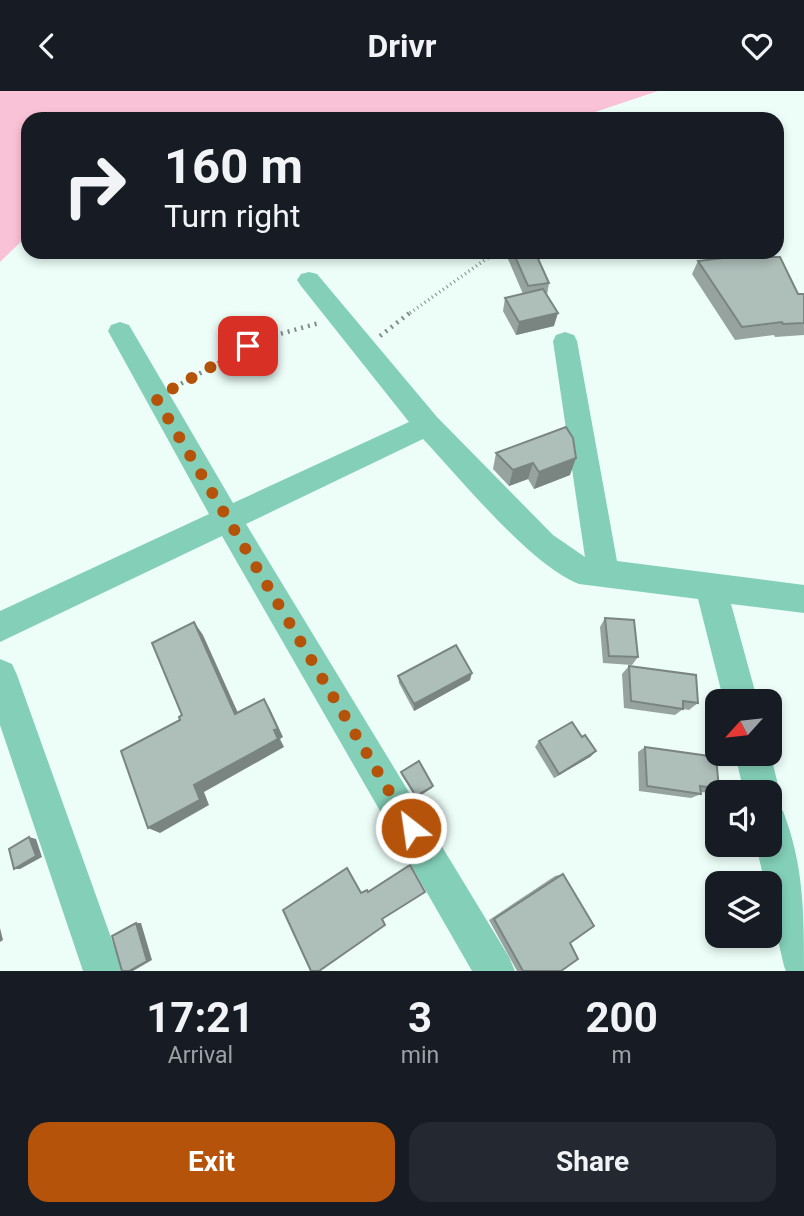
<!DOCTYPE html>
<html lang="en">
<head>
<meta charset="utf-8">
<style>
	body { margin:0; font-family:Roboto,sans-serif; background:#242831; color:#f1f3f6; height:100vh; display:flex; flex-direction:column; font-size:26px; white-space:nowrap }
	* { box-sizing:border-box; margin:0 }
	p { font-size:23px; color:#9ea1a6 }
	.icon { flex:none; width:38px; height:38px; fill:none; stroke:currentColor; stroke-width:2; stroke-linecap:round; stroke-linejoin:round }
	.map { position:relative; height:880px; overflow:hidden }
	.drawer { display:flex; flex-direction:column; background:#171b24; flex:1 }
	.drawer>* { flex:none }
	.hud { position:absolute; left:21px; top:21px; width:763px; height:147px; border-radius:21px; box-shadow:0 4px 10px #0003; background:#171b24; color:#f1f3f6; overflow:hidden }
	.needle { width:46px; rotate:243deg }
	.tools { position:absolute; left:705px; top:598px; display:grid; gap:14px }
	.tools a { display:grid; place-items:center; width:77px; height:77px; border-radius:14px; background:#171b24; box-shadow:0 4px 10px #0003; font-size:35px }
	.pin { position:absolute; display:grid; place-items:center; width:60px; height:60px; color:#fff; margin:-30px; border-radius:14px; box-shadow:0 4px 10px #0006 }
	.me { position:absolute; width:77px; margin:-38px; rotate:330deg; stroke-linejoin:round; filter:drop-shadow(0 0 5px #0008) }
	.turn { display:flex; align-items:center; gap:24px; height:147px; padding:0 28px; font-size:32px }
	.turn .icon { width:91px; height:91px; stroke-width:2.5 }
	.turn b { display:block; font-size:49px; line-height:60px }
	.eta { display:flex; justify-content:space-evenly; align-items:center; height:119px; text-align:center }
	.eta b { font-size:42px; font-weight:700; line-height:49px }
	.primary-button { display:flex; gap:14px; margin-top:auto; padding:14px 28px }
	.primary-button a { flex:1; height:80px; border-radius:21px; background:#b45309; color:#fff; font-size:28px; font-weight:700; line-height:80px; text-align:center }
	.primary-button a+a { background:#242831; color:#f1f3f6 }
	header { display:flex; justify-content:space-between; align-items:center; height:91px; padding:0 28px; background:#171b24; font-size:32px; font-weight:700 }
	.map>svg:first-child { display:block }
	.green { fill:#fac2d6 }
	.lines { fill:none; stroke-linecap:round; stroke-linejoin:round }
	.path-far1 { stroke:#828d8a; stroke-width:3.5; stroke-dasharray:1 3.5; stroke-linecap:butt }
	.path { stroke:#828d8a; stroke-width:4.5; stroke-dasharray:2 5; stroke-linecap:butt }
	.minor { fill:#83cfb8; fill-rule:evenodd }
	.wall { fill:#96a39f }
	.shaded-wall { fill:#7a8582 }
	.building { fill:#aebeb9; stroke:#7a8582; stroke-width:2 }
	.route { stroke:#b45309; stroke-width:12; stroke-dasharray:0 21.6 }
</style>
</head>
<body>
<header><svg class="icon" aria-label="back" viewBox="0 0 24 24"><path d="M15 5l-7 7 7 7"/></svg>Drivr<svg class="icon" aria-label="heart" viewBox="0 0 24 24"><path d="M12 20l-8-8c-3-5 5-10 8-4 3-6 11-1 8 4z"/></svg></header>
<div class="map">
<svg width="804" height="880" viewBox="0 0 804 880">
	<rect width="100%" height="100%" fill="#edfef8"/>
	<path class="green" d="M0 0H658L574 28H28V144L0 171Z"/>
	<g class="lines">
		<path class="path-far1" d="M410 222 496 161"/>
		<path class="path" d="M380 245 412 220
			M175 296 262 248 319 232"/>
		<path class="minor" d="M309 181 317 183 437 326 553 444 585 466 553 250 556 244 565 241 574 244 577 250 617 470 804 494V522L731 513 758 611H724L698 508 579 493C530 474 461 388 423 348L246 433 509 866 515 880H472L222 445 0 551V520L209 423 108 240 111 234 120 231 129 234 233 412 409 331 301 195 297 189 301 183Z
			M0 568 12 573 17 584 123 880H83L0 634Z
			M770 661 780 702 773 716 783 720C804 775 804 822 804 880H786L784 875 770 815V793H765L756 754H770V702H744L735 663Z"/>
	</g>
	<path class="wall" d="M505 161H535L549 192 547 204 554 235 516 244 503 220 505 207 523 203Z
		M698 170 798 203H804V244L775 246 774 244 735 249 692 183Z
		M566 336 570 384 534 398 528 388 509 395 493 378 496 362Z
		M605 527 638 566 632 574 603 572 600 536Z
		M629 575 698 612 689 619 683 618 675 624 624 617 622 583Z
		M398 585 470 589 414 620 399 592Z
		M582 646 596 660 590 666 554 687 535 656 539 650Z
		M645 656 719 698 709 702 701 701V703L691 707 639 700 638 661Z
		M401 681 432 697 416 707 401 683Z
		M563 783 570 852 561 880H517L489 829 555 785Z"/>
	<path class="shaded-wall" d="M558 222 554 235 516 244 519 231Z
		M576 367 570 384 534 398 539 381Z
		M533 372 528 388 509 395 513 379Z
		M194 531 203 544 243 633 235 623Z
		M472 582 470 589 414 620V613Z
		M264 608 270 618 283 646 280 648 284 656 204 701 209 714 160 742 148 737 194 694 274 639Z
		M596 660 590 666 554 687 559 683Z
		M433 695 432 697 416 707V705Z
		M29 746 36 748 42 766 20 778H14Z
		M136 832H141L152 869 133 880H129Z
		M0 837 3 849 0 851Z"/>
	<path class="building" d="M513 161H535L549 192 528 195Z
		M732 166H780L798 203H804V232L783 233 782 231 742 236 698 170Z
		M543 198 558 222 519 231 505 207Z
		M566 336 573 347 576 367 539 381 533 372 513 379 496 362Z
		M605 527 634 529 638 566 609 565Z
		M194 531 235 623 264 608 278 638 274 639 278 648 194 694 200 709 148 737 121 660 180 629 179 626 182 624 152 552Z
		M456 554 472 582 414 613 398 585Z
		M629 575 696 584 698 612 683 610V618L631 610Z
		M572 631 582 646 585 644 596 660 559 683 539 650Z
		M645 656 716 666 719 698 700 695 701 703 647 695Z
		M419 670 433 695 416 705 401 681Z
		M29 746 36 765 14 778 9 758Z
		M410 774 425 801 382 828 385 834 319 880H311L283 819 347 777 361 802 367 799 368 801Z
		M563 783 594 835 570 852 578 868 561 880H523L494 828Z
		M136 832 147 870 129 880H122L112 845Z"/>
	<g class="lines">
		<path class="route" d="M248 255 156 307 411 737"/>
	</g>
</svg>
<div class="tools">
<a><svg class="needle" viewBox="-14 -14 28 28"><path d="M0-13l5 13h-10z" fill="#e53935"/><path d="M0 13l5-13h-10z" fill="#9ea1a6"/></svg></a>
<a><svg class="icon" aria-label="sound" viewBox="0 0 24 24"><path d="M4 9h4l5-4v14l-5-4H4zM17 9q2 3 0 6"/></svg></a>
<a><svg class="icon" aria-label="layers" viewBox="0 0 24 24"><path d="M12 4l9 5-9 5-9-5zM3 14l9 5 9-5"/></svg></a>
</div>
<div class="pin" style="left:248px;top:255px;background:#d93025"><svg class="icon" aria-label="arrive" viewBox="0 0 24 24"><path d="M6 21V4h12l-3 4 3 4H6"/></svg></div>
<svg class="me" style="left:411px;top:737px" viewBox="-20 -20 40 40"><circle r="17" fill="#b45309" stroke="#fff" stroke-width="3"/><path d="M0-11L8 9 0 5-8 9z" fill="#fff"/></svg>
<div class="hud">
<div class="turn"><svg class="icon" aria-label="right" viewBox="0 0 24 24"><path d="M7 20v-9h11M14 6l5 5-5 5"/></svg><div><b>160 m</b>Turn right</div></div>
</div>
</div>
<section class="drawer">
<div class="eta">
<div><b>17:21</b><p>Arrival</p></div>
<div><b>3</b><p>min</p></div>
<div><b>200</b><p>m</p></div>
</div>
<div class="primary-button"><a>Exit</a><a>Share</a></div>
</section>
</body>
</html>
